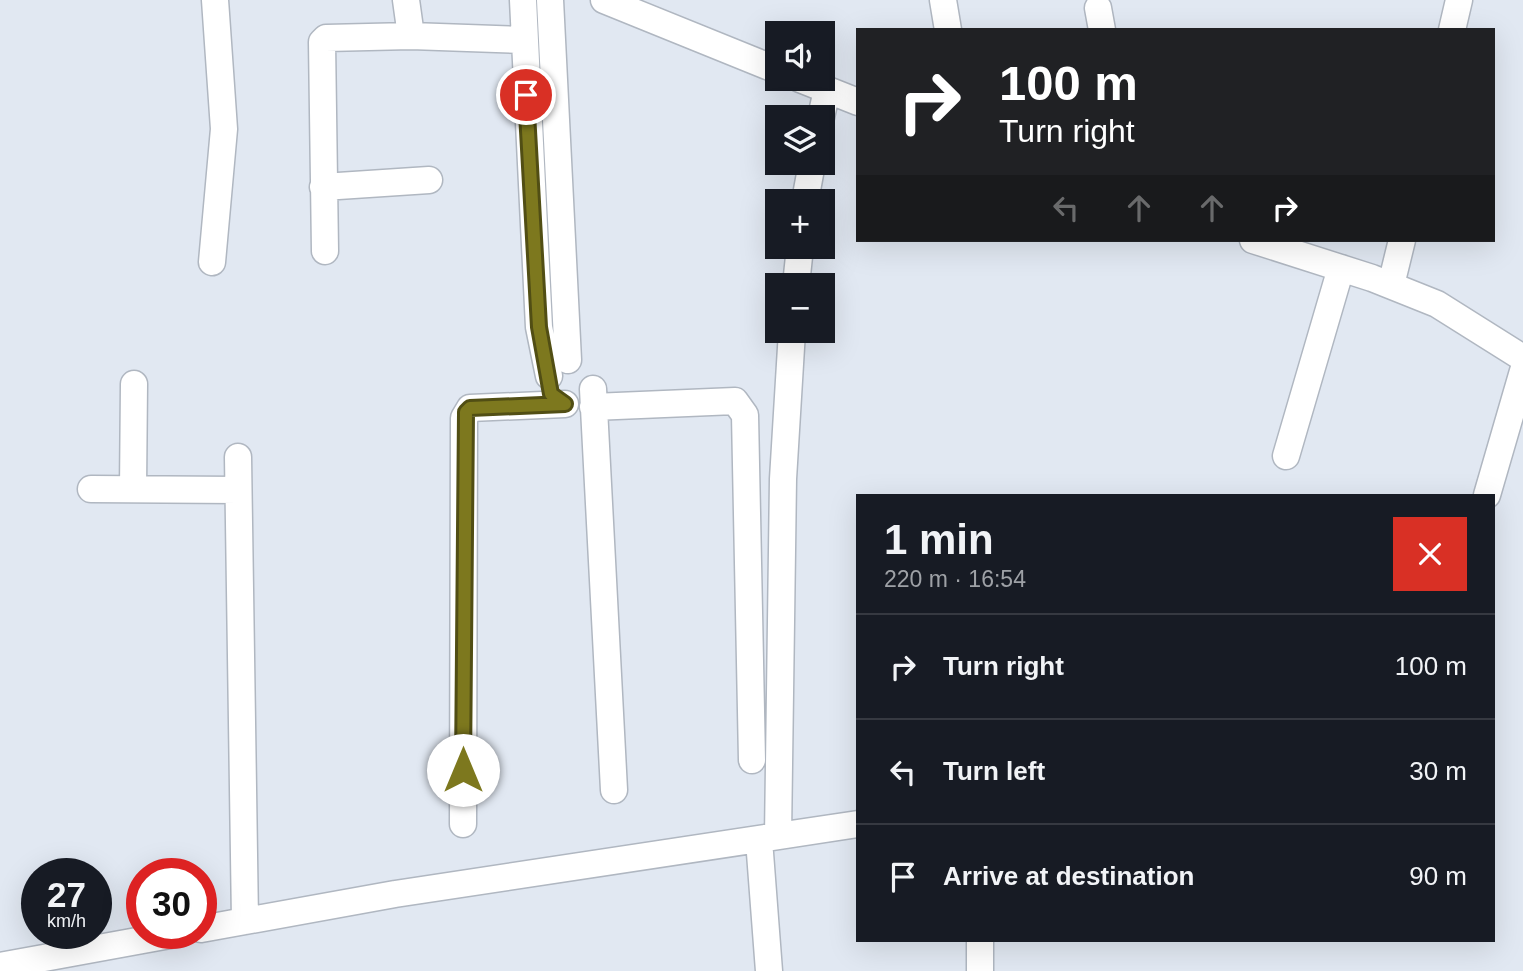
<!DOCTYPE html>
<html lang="en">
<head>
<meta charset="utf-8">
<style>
	body { margin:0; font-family:Arial,sans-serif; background:#20242c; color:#f1f3f6; height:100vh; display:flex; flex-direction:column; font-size:26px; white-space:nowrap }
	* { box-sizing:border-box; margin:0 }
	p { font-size:23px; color:#9ea1a6 }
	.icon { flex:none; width:38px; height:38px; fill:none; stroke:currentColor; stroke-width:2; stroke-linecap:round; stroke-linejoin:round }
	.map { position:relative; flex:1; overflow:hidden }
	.panel { position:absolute; left:856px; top:494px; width:639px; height:448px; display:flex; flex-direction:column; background:#171b24; border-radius:0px; box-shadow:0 7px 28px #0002 }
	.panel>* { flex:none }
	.hud { position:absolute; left:856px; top:28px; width:639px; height:214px; border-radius:0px; box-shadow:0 7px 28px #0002; background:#202124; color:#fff; overflow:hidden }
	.fabs { position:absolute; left:765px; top:21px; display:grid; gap:14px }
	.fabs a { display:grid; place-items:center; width:70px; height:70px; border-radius:0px; background:#171b24; box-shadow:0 7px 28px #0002; font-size:35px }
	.speed { position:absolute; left:21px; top:858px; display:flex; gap:14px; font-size:35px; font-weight:700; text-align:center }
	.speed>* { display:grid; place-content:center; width:91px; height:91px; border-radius:50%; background:#171b24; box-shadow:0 7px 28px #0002; line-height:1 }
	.speed small { font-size:18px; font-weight:400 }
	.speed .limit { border:10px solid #d22; background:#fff; color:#111 }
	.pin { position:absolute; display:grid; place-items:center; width:60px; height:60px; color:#fff; margin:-30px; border:4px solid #fff; border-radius:50%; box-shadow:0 2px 7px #0007 }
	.me { position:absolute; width:77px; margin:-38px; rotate:0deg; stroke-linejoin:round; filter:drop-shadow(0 0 5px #0008) }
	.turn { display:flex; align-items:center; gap:24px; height:147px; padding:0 28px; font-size:32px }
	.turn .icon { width:91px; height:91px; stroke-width:2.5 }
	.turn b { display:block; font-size:49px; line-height:60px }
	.lanes { display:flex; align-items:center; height:66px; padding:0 28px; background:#0003; justify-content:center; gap:35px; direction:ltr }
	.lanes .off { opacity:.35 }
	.round { display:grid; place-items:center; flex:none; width:74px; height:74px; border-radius:0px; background:#20242c }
	.headline { display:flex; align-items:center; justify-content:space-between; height:119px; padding:0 28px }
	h1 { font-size:42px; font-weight:700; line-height:52px }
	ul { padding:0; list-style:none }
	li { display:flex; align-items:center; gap:21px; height:105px; padding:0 28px; border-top:2px solid #363941 }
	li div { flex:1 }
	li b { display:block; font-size:26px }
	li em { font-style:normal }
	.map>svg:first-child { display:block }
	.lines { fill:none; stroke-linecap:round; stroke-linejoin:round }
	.minor-casing { stroke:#b0b7c1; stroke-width:29 }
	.minor { stroke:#fff; stroke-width:26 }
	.route-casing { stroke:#514e14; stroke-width:18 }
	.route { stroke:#7d781e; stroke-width:12 }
</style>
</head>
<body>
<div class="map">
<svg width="1523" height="971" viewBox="0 0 1523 971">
	<rect width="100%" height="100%" fill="#e1e8f2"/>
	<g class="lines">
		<g class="minor-casing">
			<path id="minor" d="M406 0 411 36
				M523 0 539 327 549 376
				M550 0 568 360
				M604 0 777 70
				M943 0 948 30
				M1098 8 1102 30
				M1452 30 1459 0
				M800 79 858 102
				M821 117 827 90
				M323 187 429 180
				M805 201 812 163
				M1253 240 1372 278 1437 304 1523 358
				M325 251 322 42 326 38 411 36 523 40
				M212 262 224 129 215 0
				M796 285 800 247
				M1391 285 1402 240
				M593 389 614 790
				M593 407 735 401 745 415 752 760
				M1286 456 1341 268
				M238 457 245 921
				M91 489 238 490
				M133 489 134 384
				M1487 495 1523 371
				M463 824 464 418 470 408 565 404
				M778 836 783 479 792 331
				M759 840 769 971
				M201 929 395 894 858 824
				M980 940V971
				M0 966 181 933"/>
		</g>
		<use href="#minor" class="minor"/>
	</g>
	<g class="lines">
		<g class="route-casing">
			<path id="route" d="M463 770 466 412 470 408 565 404 551 394 539 327 526 95"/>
		</g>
		<use href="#route" class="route"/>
	</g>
</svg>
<div class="fabs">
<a><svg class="icon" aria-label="sound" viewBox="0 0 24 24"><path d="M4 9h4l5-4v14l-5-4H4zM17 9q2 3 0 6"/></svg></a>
<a><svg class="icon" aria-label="layers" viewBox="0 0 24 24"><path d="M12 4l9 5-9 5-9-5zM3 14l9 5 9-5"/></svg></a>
<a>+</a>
<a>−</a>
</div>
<div class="speed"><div>27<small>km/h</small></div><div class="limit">30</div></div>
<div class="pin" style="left:526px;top:95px;background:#d93025"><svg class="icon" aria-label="arrive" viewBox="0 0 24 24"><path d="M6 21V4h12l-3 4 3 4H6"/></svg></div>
<svg class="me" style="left:463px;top:770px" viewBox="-20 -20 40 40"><circle r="19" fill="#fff"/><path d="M0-13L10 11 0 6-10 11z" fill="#7d781e"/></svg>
<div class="hud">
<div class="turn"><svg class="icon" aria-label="right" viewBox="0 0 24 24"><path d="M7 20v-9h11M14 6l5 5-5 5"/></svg><div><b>100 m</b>Turn right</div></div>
<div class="lanes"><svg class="icon off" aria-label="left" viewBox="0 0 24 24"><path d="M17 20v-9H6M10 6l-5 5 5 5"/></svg><svg class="icon off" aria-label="ahead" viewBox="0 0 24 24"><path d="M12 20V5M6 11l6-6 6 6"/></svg><svg class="icon off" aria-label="ahead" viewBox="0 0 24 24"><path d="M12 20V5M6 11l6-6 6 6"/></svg><svg class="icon" aria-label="right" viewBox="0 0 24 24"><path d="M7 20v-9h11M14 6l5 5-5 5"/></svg></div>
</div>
<section class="panel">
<div class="headline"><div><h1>1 min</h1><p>220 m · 16:54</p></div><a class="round" style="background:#d93025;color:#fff"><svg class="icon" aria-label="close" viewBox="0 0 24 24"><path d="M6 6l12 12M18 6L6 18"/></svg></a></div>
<ul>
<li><svg class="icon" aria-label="right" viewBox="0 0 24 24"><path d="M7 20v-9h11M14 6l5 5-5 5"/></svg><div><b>Turn right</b></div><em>100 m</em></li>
<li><svg class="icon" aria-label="left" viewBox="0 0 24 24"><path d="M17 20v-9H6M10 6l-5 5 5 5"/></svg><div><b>Turn left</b></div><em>30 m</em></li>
<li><svg class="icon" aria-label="arrive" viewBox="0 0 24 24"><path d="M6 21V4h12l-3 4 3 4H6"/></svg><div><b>Arrive at destination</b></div><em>90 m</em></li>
</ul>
</section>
</div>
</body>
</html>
